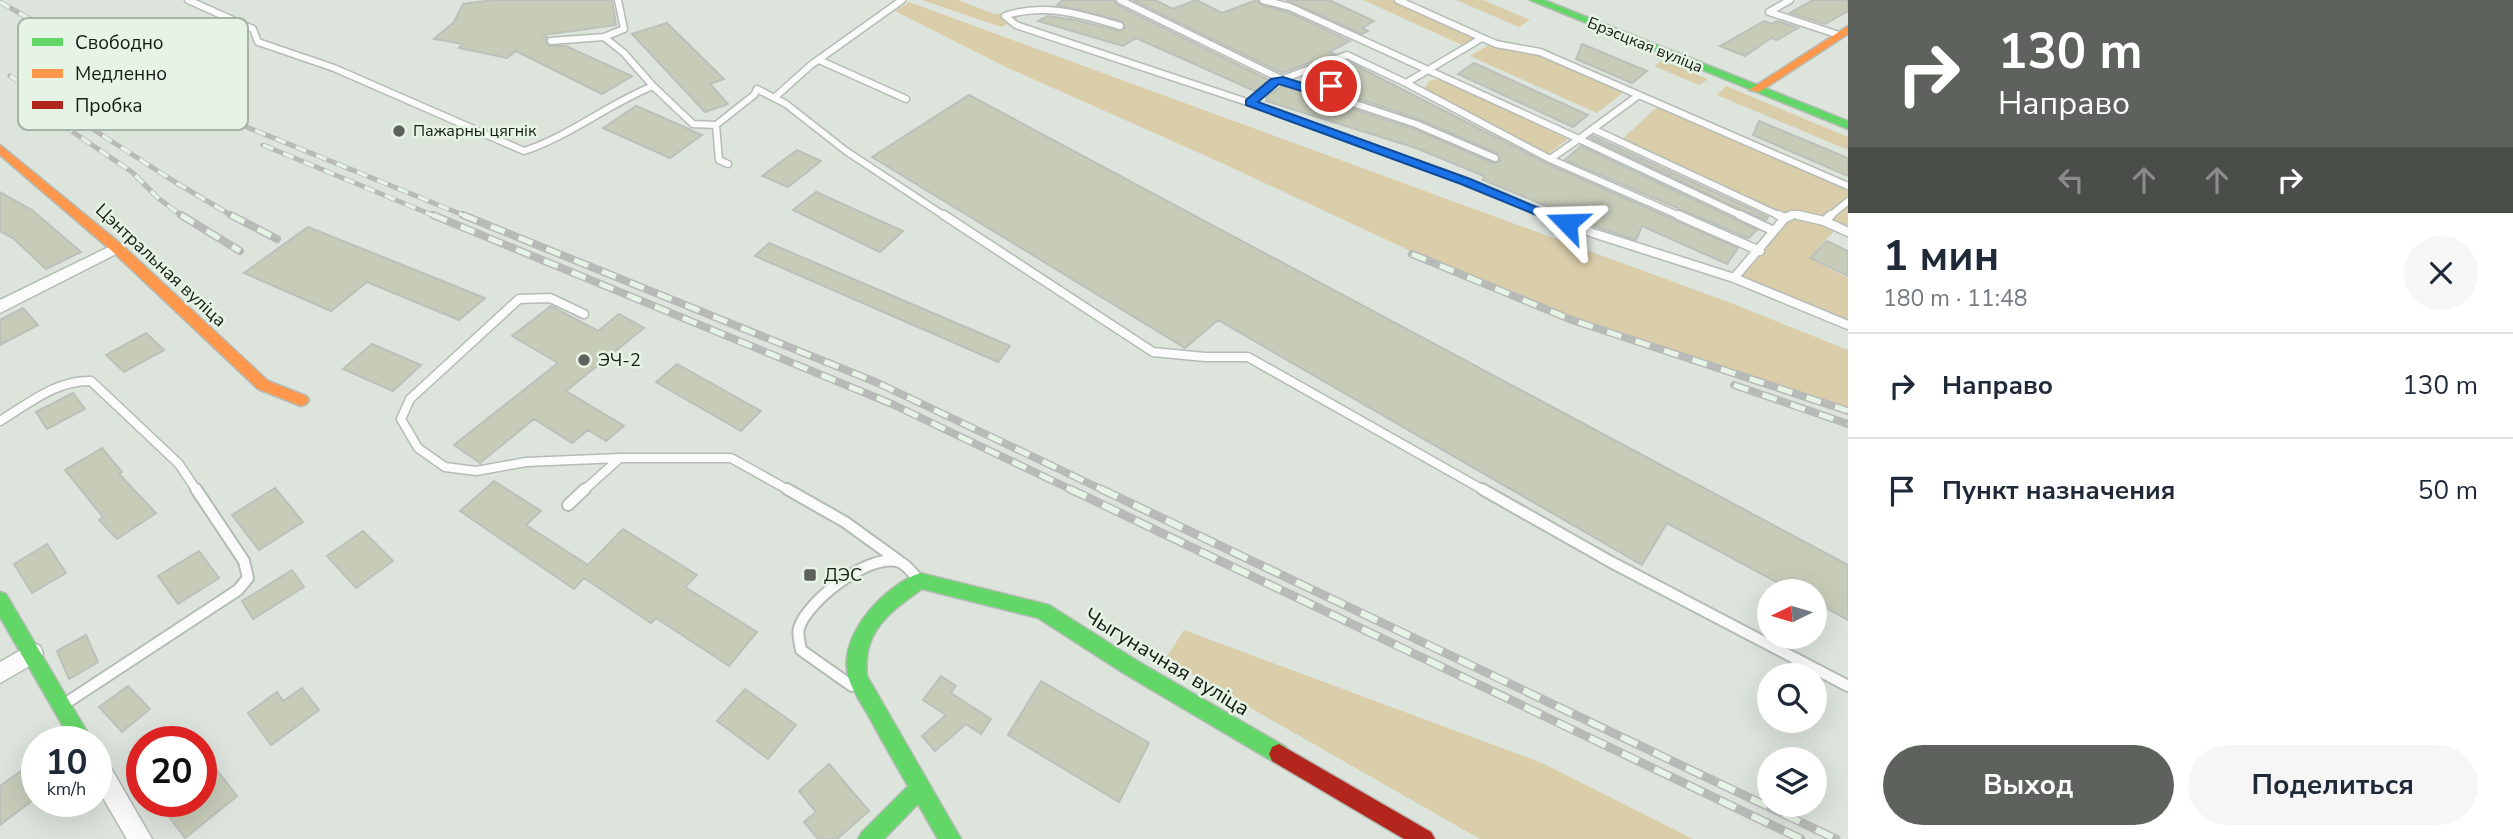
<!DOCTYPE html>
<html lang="ru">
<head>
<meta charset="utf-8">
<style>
	body { margin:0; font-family:"Nunito Sans",sans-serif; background:#f6f6f7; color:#1f2937; height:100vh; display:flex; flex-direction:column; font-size:26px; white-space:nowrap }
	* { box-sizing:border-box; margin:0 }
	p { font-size:23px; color:#747a83 }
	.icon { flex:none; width:38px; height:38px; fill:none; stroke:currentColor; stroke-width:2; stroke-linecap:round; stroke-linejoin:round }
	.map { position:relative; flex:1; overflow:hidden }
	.drawer { display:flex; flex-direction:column; background:#fff; width:665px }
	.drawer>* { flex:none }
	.hud { background:#5d625c; color:#fff; overflow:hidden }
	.needle { width:46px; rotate:265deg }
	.controls { position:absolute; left:1757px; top:579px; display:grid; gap:14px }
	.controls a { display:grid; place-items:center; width:70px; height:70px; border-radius:50%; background:#fff; box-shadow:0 7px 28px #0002; font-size:35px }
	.speed { position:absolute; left:21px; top:726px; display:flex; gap:14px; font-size:35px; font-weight:700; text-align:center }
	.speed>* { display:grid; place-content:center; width:91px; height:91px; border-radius:50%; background:#fff; box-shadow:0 7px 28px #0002; line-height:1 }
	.speed small { font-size:18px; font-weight:400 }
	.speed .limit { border:10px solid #d22; background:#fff; color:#111 }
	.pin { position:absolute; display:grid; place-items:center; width:60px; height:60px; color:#fff; margin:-30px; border:4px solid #fff; border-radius:50%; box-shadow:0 2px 7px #0007 }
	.me { position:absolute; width:77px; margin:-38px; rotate:292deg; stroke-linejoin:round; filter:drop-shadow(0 0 5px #0008) }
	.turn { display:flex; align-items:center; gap:24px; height:147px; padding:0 35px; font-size:32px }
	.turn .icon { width:91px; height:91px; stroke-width:2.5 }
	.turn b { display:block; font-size:49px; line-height:60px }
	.lanes { display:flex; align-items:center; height:66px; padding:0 35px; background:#0003; justify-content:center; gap:35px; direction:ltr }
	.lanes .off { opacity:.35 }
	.round { display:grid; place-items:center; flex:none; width:74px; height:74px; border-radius:37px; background:#f6f6f7 }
	.summary { display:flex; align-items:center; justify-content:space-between; height:119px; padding:0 35px }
	h1 { font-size:42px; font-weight:700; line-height:52px }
	.action { display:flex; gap:14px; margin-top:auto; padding:14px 35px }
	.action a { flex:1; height:80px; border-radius:42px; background:#5d625c; color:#fff; font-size:28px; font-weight:700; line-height:80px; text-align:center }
	.action a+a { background:#f6f6f7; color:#1f2937 }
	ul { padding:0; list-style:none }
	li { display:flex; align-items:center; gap:21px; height:105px; padding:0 35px; border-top:2px solid #e0e1e3 }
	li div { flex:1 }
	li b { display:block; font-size:26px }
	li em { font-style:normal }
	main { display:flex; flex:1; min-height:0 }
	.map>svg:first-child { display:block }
	.green { fill:#d9cdaa }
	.building { fill:#c7ccb9; stroke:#bcc0ba; stroke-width:2 }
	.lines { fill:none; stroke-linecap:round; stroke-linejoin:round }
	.lane-far2-casing { stroke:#b5bbb5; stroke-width:9 }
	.lane-far1-casing { stroke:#b5bbb5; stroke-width:11 }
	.lane-casing { stroke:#b5bbb5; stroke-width:14 }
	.street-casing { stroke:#b5bbb5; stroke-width:3 }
	.fast-casing { stroke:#b5bbb5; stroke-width:3 }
	.slow-casing { stroke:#b5bbb5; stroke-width:3 }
	.jam-casing { stroke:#b5bbb5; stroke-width:3 }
	.lane-far2 { stroke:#fafbfa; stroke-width:6 }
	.lane-far1 { stroke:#fafbfa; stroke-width:8 }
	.lane { stroke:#fafbfa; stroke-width:10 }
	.street { fill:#fafbfa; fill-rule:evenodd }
	.fast { fill:#63d668; fill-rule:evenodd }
	.slow { fill:#ff974d; fill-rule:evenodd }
	.jam { fill:#b3261e; fill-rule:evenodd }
	.rail-far2-casing { stroke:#b8bab8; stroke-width:5 }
	.rail-far1-casing { stroke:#b8bab8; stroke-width:8 }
	.rail-casing { stroke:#b8bab8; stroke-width:9 }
	.rail-far2 { stroke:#e6f4e5; stroke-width:3.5; stroke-dasharray:11; stroke-linecap:butt }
	.rail-far1 { stroke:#e6f4e5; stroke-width:5; stroke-dasharray:15; stroke-linecap:butt }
	.rail { stroke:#e6f4e5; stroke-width:6; stroke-dasharray:18; stroke-linecap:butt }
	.route { fill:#1a73e8; stroke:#114b97; stroke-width:2 }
	.poi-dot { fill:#5d625c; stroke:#e6f4e5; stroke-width:2.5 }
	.labels { text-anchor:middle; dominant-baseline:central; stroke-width:5; stroke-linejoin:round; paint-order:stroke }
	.far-street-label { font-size:16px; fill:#181c17; stroke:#e6f4e5 }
	.far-poi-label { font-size:16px; fill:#181c17; stroke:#e6f4e5; text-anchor:start }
	.street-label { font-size:18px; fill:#181c17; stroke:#e6f4e5 }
	.poi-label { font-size:18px; fill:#181c17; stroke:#e6f4e5; text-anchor:start }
	.near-street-label { font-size:21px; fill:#181c17; stroke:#e6f4e5 }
	.key { fill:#e6f4e5; stroke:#a8b3a7; stroke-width:2 }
	.key-label { font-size:19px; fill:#181c17 }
</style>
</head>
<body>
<main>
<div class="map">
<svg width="1848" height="839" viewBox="0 0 1848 839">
	<rect width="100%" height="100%" fill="#dce4dc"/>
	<path class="green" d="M922 0H958L994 14 1020 11 1017 19 1001 27Z
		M1363 0H1392L1475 37 1462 45Z
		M1456 0H1483L1530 20 1519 27Z
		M909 2 1731 303 1848 350V409L1564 315 1462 275 1224 164 1008 68 895 11Z
		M1490 44 1538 54 1625 91 1597 113 1470 56Z
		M1662 60 1708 79 1699 85 1654 66Z
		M1440 79 1568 139 1547 155 1432 95 1425 88 1429 81Z
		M1726 86 1848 137V150L1717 95Z
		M1657 107 1848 190V230L1839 226 1809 258 1848 278V323L1732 274 1760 251 1789 220 1618 143Z
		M1184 630 1542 763 1693 839H1480L1165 659Z"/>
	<path class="building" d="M493 0H612L616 25 543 35 547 37 545 42 549 46H566L632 76 602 94 516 51 507 58 459 48 463 44 434 39 454 22 463 4Z
		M1063 0H1114L1117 5 1269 80 1255 91 1136 38 1123 46 1038 21 1048 16 1076 20 1118 31 1125 28 1122 21 1057 5Z
		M1133 0H1155L1173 9 1196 0 1222 13 1257 0 1261 5 1288 12 1350 41 1329 52 1334 54 1282 73Z
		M1286 0H1329L1374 21 1362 28 1368 31 1362 34Z
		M1813 0H1848V11L1825 24 1790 13Z
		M1764 21 1771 24 1777 21 1798 28 1777 40 1771 38 1745 56 1720 46Z
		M667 23 724 79 710 84 728 104 705 112 632 34Z
		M1582 44 1647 71 1632 83 1576 59Z
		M1347 61 1548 164 1738 248 1727 264 1642 226 1636 240 1603 229 1483 180 1484 176 1416 148 1266 101 1267 96 1282 86 1414 129 1493 163 1500 161 1497 153 1418 119 1333 90 1336 81 1320 71Z
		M1474 63 1588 115 1573 127 1458 74Z
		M969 95 1848 565V620L1815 602V592H1795L1667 523 1642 565 1218 320 1185 348 872 157Z
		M636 106 657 115 702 135 670 158 603 128Z
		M1759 121 1848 158V176L1753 135Z
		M1593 136 1768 217 1766 220 1739 209 1590 138Z
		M1581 146 1735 219 1757 230 1749 238 1745 237 1565 160Z
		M797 150 821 161 788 187 762 176Z
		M0 192 32 210 81 252 46 269 14 239 0 231Z
		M816 192 903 231 880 252 793 210Z
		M308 227 485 298 459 320 367 282 331 311 244 273Z
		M1827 241 1848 251V276L1810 258Z
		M769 243 1010 346 998 362 755 256Z
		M551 306 598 331 619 314 644 328 566 391 624 426 606 441 588 430 572 443 534 419 480 463 454 445 558 363 512 336Z
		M23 308 38 325 0 345V320Z
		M146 333 164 350 124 372 106 355Z
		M372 344 421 365 393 391 343 369Z
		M677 364 761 411 741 431 656 382Z
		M73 393 85 409 47 429 36 412Z
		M102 448 122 472 119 474 156 513 117 539 99 520 103 517 65 470Z
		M494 481 541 511 526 525 588 565 623 529 697 575 685 587 757 632 729 666 656 618 651 623 584 578 574 589 460 511Z
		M275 488 303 522 259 550 232 515Z
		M363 531 393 561 356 588 327 556Z
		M47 544 66 573 32 593 14 564Z
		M199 551 219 578 178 604 158 576Z
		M292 570 304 587 253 619 242 601Z
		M86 635 98 662 69 679 57 651Z
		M941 676 956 686 951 693 991 719 981 734 966 724 935 751 922 736 946 715 923 700Z
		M1041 681 1149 743 1119 802 1008 735Z
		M128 686 150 709 122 732 99 707Z
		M302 688 319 710 271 745 248 713 277 692 283 701Z
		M745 689 796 725 768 759 717 721Z
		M212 764 237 796 185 838 158 802H201V773Z
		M829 764 869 811 837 839H818L804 822 816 812 799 791Z
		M21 771 37 792V797L0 825V786Z"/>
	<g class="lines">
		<g class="lane-far2-casing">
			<path id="lane-far2" d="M188 0 253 29 258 42 334 68 524 151C570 136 608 104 653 86L693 124 716 125 754 95 757 89 786 104 846 151 946 217
				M1120 0 1283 80 1416 124 1495 158
				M1263 0 1290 7 1579 139 1639 95
				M1398 0 1496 44 1540 52 1848 186
				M1790 0 1769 12 1839 35
				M1120 26C1083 15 1043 2 1005 16L1016 25 1250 103 1275 82 1347 55 1406 83 1482 38
				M604 37 624 29 618 0
				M551 41 604 37 624 53 653 86
				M819 60 906 99
				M1308 71 1331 84 1321 94
				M1406 83 1550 159 1682 217
				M774 98 811 65 902 0
				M1250 103 1466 181 1553 217
				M716 125 719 160 728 164
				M1595 130 1782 217
				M1550 159 1579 139 1744 217
				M1788 217 1794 214 1805 217
				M1829 217 1848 201"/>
		</g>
		<g class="lane-far1-casing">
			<path id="lane-far1" d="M944 215 1153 352 1205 357H1248L1485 491
				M1549 215 1593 233 1734 278 1774 231 1740 215
				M1678 215 1760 251
				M1778 215 1785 218
				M1798 215 1824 221
				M1831 215 1824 221 1848 232
				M1774 231 1785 218 1792 215
				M1734 278 1848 325
				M584 314 550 298 519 299 410 399 401 419 418 448 445 467 476 471 526 462 620 458
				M0 421C28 404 56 380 91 381L179 464 197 491
				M583 491 620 458H731L790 491"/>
		</g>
		<g class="lane-casing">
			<path id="lane" d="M787 489 845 522 899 561
				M1482 489 1611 562 1848 686
				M568 505 585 489
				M852 686 801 650C800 643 797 635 799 628 807 601 871 551 900 562 908 566 914 575 920 581
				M66 703 238 590 248 578 244 561 196 489"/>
		</g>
		<g class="street-casing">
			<path id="street" d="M117 243 122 245 125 248 122 251 0 313V300Z
				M33 643 40 646 43 653 40 660 0 683V662Z
				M96 753 104 756 152 839H127L96 786Z"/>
		</g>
		<g class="fast-casing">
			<path id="fast" d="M1530 0H1544L1848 121V129Z
				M920 573 1049 605 1139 662 1286 747 1289 754 1286 761 1279 764 1272 761 1125 674 1038 618 922 589C890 612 862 631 867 676L961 839H938L918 804 884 839H858L862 832 908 786C894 762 881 739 868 715 861 703 852 690 848 676 838 635 884 586 920 573Z
				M0 592 6 594 93 742H72L0 617Z"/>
		</g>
		<g class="slow-casing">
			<path id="slow" d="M1848 26V34L1759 92 1749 90Z
				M0 145 122 245 268 381 306 396 309 400 306 404 301 406 258 389 112 251 0 155Z"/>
		</g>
		<g class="jam-casing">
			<path id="jam" d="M1279 744 1431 832 1435 839H1404L1272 761 1269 754 1272 747Z"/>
		</g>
		<use href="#lane-far2" class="lane-far2"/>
		<use href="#lane-far1" class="lane-far1"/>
		<use href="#lane" class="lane"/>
		<use href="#street" class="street"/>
		<use href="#fast" class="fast"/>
		<use href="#slow" class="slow"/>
		<use href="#jam" class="jam"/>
		<g class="rail-far2-casing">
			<path id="rail-far2" d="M0 2 118 69 222 117 468 217
				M10 76 175 182 234 217
				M45 113 132 172 158 198 183 217
				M263 145 437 217"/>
		</g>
		<g class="rail-far1-casing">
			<path id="rail-far1" d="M181 215 240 251
				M231 215 277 239
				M433 215 892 404 1074 491
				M463 215 878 383 1105 491
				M1412 254 1572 320 1848 411
				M1734 385 1848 424"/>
		</g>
		<g class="rail-casing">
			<path id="rail" d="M1070 489 1801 839
				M1101 489 1836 839"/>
		</g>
		<use href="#rail-far2" class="rail-far2"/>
		<use href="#rail-far1" class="rail-far1"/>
		<use href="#rail" class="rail"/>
	</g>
	<path class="route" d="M1283 77 1320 89 1331 83 1337 86 1321 97 1279 84 1258 102 1470 179 1574 223 1567 227 1563 226 1461 184 1246 105V100L1271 79Z"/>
	<g class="poi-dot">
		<circle cx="399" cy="131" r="7"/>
		<circle cx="584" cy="360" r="7"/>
		<rect x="803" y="568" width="14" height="14" rx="3.5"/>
	</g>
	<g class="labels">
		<g class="far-street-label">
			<text transform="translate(1645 45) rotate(22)">Брэсцкая вуліца</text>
		</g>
		<g class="far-poi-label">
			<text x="413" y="131">Пажарны цягнік</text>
		</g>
		<g class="street-label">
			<text transform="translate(161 265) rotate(43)">Цэнтральная вуліца</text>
		</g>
		<g class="poi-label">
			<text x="598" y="360">ЭЧ-2</text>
			<text x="824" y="575">ДЭС</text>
		</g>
		<g class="near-street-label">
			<text transform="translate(1167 662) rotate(31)">Чыгуначная вуліца</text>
		</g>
	</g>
	<rect x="18" y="18" width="230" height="112" rx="10" class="key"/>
	<rect x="32" y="38" width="31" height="8" fill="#63d668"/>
	<rect x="32" y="69" width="31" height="9" fill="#ff974d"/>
	<rect x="32" y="101" width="31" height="8" fill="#b3261e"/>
	<g class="key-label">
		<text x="75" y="49">Свободно</text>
		<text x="75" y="80">Медленно</text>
		<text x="75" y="112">Пробка</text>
	</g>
</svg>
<div class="controls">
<a><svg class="needle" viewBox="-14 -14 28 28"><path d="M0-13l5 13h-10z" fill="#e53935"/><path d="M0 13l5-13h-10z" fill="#747a83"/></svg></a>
<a><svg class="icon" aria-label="search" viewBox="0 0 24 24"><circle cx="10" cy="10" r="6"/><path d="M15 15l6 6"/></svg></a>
<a><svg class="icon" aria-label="layers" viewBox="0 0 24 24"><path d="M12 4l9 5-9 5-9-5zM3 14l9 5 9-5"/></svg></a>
</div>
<div class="speed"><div>10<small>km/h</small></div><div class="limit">20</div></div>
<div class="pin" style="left:1331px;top:86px;background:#d93025"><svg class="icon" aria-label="arrive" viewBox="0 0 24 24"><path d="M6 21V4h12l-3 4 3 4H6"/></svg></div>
<svg class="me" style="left:1567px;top:223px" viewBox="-20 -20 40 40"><path d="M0-17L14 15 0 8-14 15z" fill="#1a73e8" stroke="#fff" stroke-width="4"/></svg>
</div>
<section class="drawer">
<div class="hud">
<div class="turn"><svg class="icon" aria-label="right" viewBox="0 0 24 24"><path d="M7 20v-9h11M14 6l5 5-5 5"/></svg><div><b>130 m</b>Направо</div></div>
<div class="lanes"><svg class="icon off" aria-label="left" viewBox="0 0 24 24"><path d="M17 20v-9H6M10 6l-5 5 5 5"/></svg><svg class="icon off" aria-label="ahead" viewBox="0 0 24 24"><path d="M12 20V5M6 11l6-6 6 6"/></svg><svg class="icon off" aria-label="ahead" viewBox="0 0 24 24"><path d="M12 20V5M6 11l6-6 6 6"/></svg><svg class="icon" aria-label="right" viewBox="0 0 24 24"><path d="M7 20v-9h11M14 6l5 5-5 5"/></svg></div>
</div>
<div class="summary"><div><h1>1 мин</h1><p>180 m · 11:48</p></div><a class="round"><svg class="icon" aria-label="close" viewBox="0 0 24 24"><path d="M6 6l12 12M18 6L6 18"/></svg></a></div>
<ul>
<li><svg class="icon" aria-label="right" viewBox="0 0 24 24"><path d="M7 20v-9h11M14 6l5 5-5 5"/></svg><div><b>Направо</b></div><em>130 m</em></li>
<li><svg class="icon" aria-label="arrive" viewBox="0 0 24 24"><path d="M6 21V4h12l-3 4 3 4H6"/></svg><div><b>Пункт назначения</b></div><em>50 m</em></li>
</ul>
<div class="action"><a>Выход</a><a>Поделиться</a></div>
</section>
</main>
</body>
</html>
